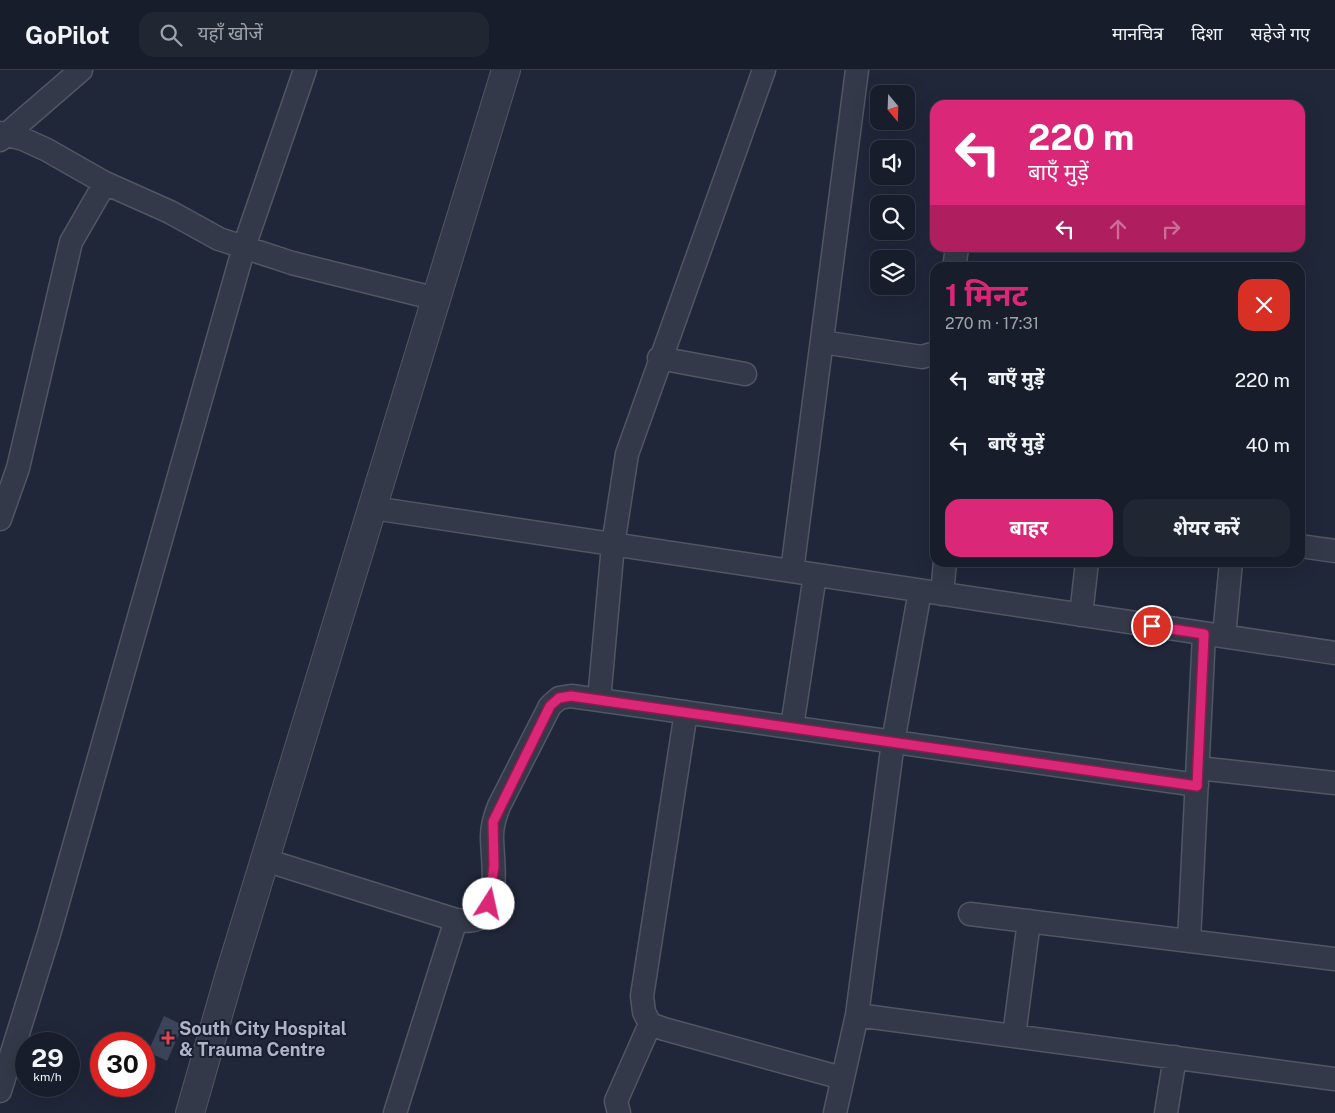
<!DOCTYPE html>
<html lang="hi">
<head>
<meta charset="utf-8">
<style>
	body { margin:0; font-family:"Public Sans","Noto Sans Devanagari",sans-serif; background:#212633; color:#f1f3f6; height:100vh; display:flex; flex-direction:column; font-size:19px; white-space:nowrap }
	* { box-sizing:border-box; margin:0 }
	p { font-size:16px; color:#9fa2a9 }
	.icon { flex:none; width:28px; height:28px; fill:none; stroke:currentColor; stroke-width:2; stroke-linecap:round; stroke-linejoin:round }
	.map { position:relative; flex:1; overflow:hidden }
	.drawer { position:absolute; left:930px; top:192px; width:375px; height:305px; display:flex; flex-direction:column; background:#181d2b; border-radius:15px; box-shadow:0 5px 20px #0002,0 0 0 1px #363b47 }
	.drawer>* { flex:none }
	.banner { position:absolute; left:930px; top:30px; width:375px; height:152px; border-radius:15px; box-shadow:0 5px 20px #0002,0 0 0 1px #363b47; background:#db2777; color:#fff; overflow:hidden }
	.needle { width:32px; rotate:161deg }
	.buttons { position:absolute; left:870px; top:15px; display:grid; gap:10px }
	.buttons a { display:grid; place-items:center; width:45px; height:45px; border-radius:10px; background:#181d2b; box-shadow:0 5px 20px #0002,0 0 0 1px #363b47; font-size:25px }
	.speed { position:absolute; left:15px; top:962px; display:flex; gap:10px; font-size:25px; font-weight:700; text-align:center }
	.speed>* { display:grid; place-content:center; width:65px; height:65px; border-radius:50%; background:#181d2b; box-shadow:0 5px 20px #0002,0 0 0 1px #363b47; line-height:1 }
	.speed small { font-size:12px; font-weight:400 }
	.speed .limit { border:8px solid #d22; background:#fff; color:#111 }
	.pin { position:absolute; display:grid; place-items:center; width:42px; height:42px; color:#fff; margin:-21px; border:2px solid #fff; border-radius:50%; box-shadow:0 1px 5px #0007 }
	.me { position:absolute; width:55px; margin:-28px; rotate:10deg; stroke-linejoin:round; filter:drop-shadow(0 0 4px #0008) }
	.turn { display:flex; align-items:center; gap:18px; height:105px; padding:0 15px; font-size:22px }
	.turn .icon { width:65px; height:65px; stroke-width:2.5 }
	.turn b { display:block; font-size:35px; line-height:42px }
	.lanes { display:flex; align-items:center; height:48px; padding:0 15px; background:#0003; justify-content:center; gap:25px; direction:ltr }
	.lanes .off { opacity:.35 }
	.round { display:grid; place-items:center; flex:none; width:52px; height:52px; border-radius:15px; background:#212633 }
	.overview { display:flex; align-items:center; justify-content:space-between; height:85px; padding:0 15px }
	h1 { font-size:30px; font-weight:700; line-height:38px; color:#db2777 }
	.primary-button { display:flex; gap:10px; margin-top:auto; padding:10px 15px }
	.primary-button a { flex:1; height:58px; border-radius:15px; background:#db2777; color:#fff; font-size:20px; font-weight:700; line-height:58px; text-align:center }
	.primary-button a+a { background:#212633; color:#f1f3f6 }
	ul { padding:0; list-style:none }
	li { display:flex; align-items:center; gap:15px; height:65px; padding:0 15px }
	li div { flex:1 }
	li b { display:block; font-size:19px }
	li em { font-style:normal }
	header { display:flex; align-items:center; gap:30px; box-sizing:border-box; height:70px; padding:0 25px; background:#181d2b; border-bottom:1px solid #363b47 }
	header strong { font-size:24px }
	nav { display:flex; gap:28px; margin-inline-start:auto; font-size:18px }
	.search { width:350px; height:45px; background:#212633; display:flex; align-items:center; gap:12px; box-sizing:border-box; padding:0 18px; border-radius:15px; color:#9fa2a9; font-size:19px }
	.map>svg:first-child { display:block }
	.building { fill:#3c4459 }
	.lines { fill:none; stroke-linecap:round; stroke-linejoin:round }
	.minor-casing { stroke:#515667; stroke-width:25 }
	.tertiary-casing { stroke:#515667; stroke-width:30 }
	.minor { stroke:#343949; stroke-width:22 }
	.tertiary { stroke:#343949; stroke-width:28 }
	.route-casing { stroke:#8e194d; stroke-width:12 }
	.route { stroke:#db2777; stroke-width:9 }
	.health-dot { fill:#e0444e; stroke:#191e2e; stroke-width:2 }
	.labels { text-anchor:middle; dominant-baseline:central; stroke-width:4; stroke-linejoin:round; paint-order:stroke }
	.poi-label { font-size:18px; font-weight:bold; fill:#aeb3c6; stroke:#191e2e; text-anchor:start }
</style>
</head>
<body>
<header>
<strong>GoPilot</strong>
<div class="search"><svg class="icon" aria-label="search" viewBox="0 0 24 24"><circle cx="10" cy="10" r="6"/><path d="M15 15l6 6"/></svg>यहाँ खोजें</div>
<nav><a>मानचित्र</a><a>दिशा</a><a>सहेजे गए</a></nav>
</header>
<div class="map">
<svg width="1335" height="1043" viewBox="0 0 1335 1043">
	<rect width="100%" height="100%" fill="#202739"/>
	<path class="building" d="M164 946 183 955 167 991 148 982Z"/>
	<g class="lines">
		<g class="minor-casing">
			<path id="minor" d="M0 63 23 69 47 80 105 113 170 142 219 169 292 193 437 229
				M0 70 81 0
				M954 198 957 178
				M822 272 922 287 935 283
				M659 288 745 304
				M373 438 1335 583
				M0 449 18 398 71 172 105 113
				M1300 476 1335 481
				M792 501 857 0
				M942 524 945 492
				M1081 545 1087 492
				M1224 566 1231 492
				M599 630 613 475 627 384 764 0
				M686 642 642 926 644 942 650 954 664 959 842 1008
				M792 657 815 505
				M1198 698 1335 713
				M265 790 456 850C465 851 476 852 482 846 500 827 492 789 492 766 492 755 495 746 499 736L550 636 559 628 571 626 1197 715
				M970 844 1335 889
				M1189 871 1204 564
				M857 945 1335 1009
				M1014 966 1029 851
				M0 1021 49 864 244 177 305 0
				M395 1043 456 850
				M619 1043 616 1031 650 954
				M835 1043 857 945 893 672 920 521
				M1166 1043 1175 987"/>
		</g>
		<g class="tertiary-casing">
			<path id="tertiary" d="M190 1043 229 907 506 0"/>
		</g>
		<use href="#minor" class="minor"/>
		<use href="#tertiary" class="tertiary"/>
	</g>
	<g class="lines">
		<g class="route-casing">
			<path id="route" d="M489 834 494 796 493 752 550 636 559 628 571 626 1197 716 1204 564 1152 556"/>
		</g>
		<use href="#route" class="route"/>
	</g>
	<path class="health-dot" d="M165.5 960.5h5v5h5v5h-5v5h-5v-5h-5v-5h5z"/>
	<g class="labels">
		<g class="poi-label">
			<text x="179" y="958">South City Hospital<tspan x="179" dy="21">&amp; Trauma Centre</tspan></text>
		</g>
	</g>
</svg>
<div class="buttons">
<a><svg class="needle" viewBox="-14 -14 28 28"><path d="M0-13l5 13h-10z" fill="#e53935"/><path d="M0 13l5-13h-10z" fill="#9fa2a9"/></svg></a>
<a><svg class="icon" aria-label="sound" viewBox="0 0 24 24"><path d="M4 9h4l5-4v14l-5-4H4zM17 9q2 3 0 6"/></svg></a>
<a><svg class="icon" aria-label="search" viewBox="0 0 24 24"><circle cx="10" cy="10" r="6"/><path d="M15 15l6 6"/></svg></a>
<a><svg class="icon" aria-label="layers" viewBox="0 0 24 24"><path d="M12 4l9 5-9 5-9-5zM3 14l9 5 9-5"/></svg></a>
</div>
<div class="speed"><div>29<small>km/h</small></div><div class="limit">30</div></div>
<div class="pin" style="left:1152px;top:556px;background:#d93025"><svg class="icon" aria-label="arrive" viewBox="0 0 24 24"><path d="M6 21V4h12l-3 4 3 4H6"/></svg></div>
<svg class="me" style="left:489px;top:834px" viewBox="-20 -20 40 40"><circle r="19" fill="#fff"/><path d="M0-13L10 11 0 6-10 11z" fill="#db2777"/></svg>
<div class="banner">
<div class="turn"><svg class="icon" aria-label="left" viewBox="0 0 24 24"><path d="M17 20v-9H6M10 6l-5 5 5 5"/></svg><div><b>220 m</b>बाएँ मुड़ें</div></div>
<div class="lanes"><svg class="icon" aria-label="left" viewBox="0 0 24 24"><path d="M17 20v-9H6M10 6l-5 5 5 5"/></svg><svg class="icon off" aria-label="ahead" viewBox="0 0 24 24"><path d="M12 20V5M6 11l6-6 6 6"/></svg><svg class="icon off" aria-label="right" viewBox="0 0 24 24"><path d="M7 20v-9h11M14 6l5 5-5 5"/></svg></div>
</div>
<section class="drawer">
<div class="overview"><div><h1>1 मिनट</h1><p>270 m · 17:31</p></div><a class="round" style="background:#d93025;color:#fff"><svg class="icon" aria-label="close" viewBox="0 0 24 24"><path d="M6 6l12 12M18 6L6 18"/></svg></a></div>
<ul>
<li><svg class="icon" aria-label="left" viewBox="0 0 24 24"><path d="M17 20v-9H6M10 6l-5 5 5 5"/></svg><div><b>बाएँ मुड़ें</b></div><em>220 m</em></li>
<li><svg class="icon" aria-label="left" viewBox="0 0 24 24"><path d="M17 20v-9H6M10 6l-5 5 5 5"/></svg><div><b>बाएँ मुड़ें</b></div><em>40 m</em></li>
</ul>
<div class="primary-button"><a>बाहर</a><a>शेयर करें</a></div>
</section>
</div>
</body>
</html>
